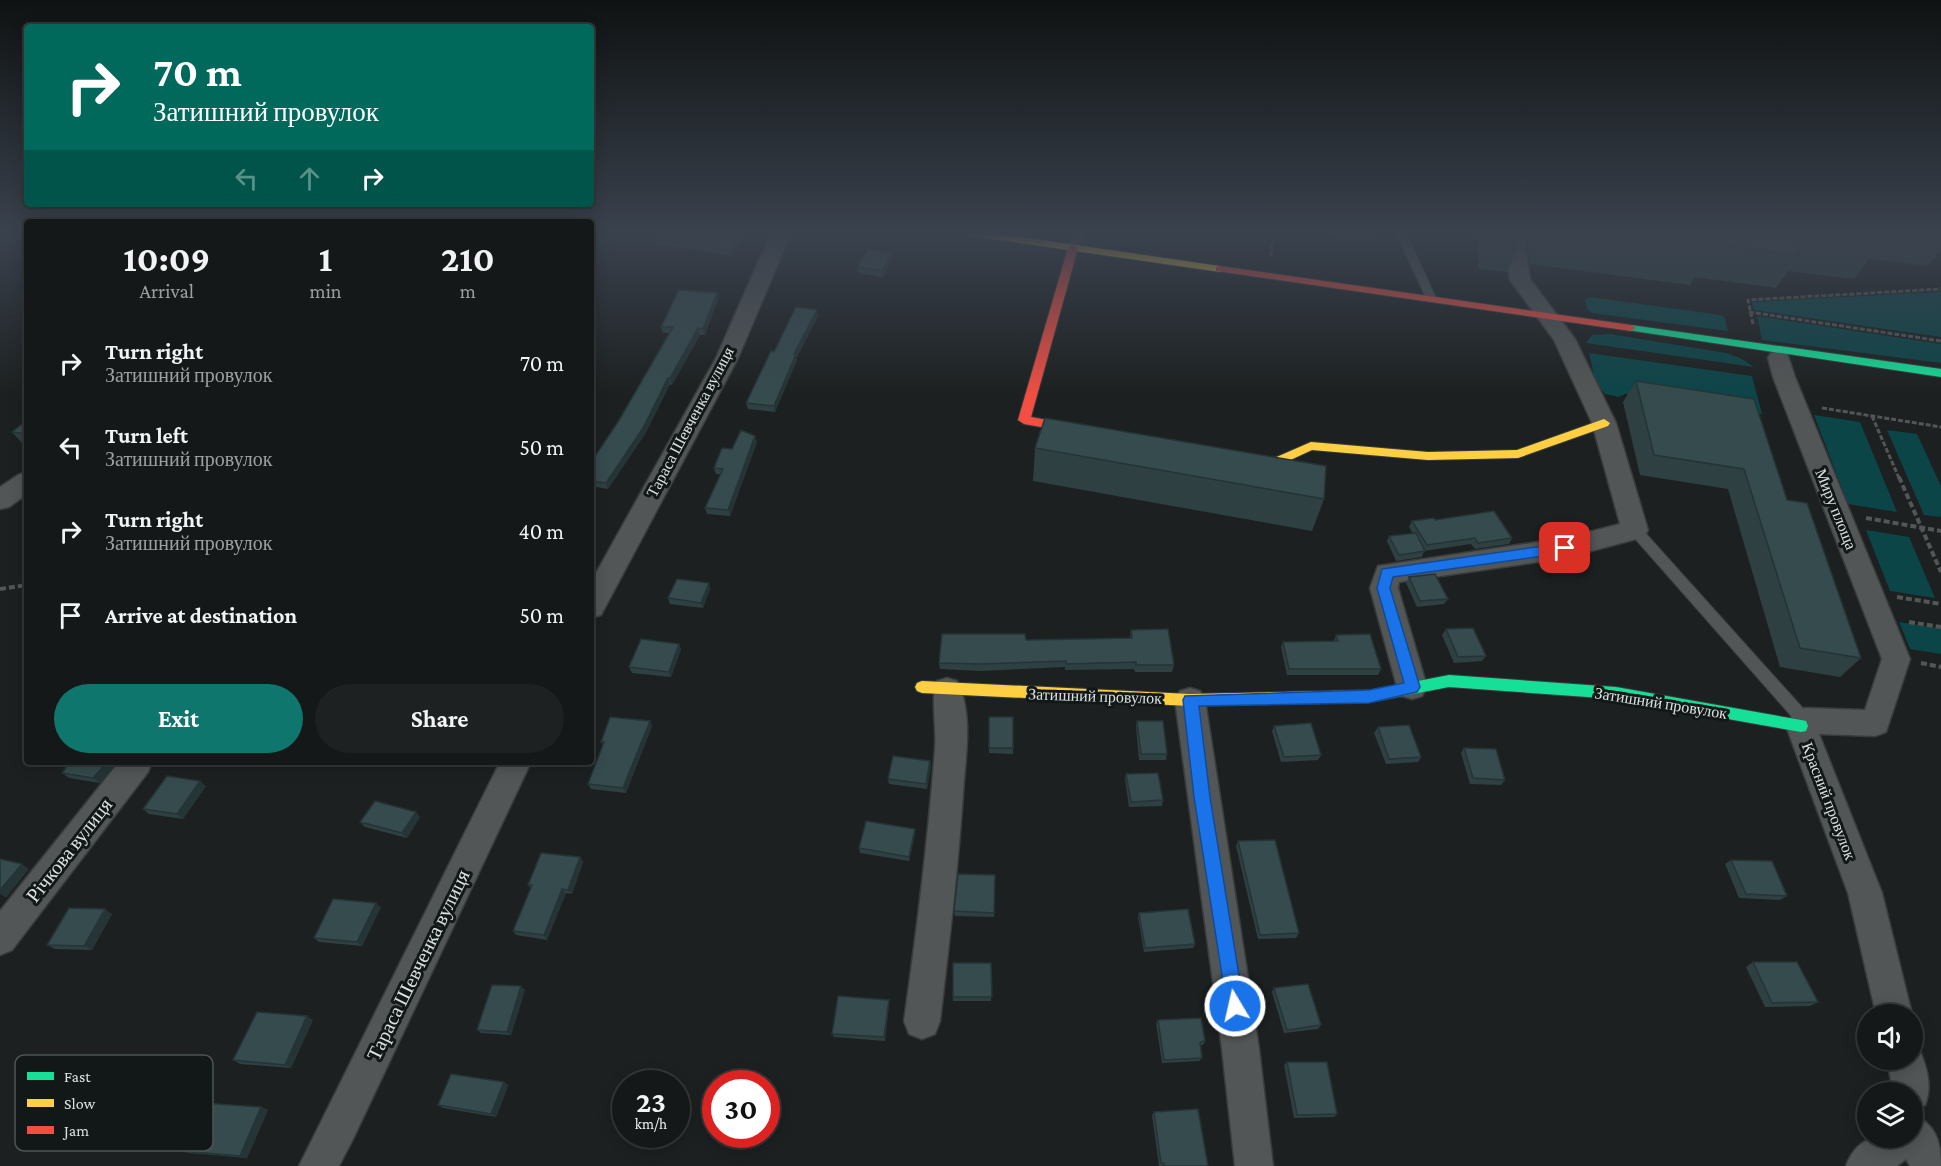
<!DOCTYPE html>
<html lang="en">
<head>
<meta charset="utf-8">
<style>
	body { margin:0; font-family:"Crimson Pro",serif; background:#1e2121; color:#f1f3f6; height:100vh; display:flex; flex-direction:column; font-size:22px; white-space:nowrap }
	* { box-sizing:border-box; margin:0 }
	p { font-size:20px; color:#9da0a2 }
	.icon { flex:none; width:33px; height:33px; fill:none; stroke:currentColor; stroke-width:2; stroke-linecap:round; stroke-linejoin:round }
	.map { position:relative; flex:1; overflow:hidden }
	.drawer { position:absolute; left:24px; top:219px; width:570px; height:546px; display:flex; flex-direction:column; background:#151818; border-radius:6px; box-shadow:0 3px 15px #0003,0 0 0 2px #343737 }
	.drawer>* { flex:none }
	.top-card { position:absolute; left:24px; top:24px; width:570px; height:183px; border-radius:6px; box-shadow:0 3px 15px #0003,0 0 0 2px #343737; background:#00695c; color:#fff; overflow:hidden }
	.tools { position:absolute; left:1857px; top:1004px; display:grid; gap:12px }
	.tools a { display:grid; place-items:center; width:66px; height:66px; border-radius:50%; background:#151818; box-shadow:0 3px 15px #0003,0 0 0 2px #343737; font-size:30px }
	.speed { position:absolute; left:612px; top:1070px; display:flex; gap:12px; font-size:30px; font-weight:700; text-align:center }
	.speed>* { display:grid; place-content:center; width:78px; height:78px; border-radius:50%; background:#151818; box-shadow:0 3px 15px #0003,0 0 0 2px #343737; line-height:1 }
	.speed small { font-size:15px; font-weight:400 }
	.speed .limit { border:9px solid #d22; background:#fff; color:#111 }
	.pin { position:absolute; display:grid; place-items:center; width:51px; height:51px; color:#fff; margin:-26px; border-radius:12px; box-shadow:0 3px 9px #0006 }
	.me { position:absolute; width:66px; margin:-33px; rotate:351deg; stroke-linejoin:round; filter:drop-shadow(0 0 4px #0008) }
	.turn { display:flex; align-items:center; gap:21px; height:126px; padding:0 30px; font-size:27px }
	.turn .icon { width:78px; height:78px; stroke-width:2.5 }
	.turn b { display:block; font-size:42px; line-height:51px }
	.lanes { display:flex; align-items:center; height:57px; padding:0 30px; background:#0003; justify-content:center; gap:30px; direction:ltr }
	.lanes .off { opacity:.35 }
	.eta { display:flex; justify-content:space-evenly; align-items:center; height:102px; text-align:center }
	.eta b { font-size:36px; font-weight:700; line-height:42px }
	.button { display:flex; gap:12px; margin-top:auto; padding:12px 30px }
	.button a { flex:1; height:69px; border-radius:36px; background:#0f766e; color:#fff; font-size:24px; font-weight:700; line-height:69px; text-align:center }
	.button a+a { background:#1e2121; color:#f1f3f6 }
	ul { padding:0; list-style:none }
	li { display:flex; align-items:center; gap:18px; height:84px; padding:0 30px }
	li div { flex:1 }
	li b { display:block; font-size:22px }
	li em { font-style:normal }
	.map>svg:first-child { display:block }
	.green { fill:#0c4548 }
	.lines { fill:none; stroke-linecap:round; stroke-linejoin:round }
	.lane-casing { stroke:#393c3c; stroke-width:2 }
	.street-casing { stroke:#393c3c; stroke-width:3 }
	.fast-casing { stroke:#393c3c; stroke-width:2 }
	.slow-casing { stroke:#393c3c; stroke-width:2 }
	.jam-casing { stroke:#393c3c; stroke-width:2 }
	.path-far1 { stroke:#535656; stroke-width:3; stroke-dasharray:5 2; stroke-linecap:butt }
	.path { stroke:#535656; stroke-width:4; stroke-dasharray:6 3; stroke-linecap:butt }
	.lane { fill:#535656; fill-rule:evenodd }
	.street { fill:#535656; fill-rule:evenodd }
	.fast { fill:#16e098; fill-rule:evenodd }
	.slow { fill:#ffcf43; fill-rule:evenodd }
	.jam { fill:#f24e42; fill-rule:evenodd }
	.wall { fill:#2e4042 }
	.shaded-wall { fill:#253436 }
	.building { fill:#354b4d; stroke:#253436; stroke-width:1.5 }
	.route { fill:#1a73e8; stroke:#114b97; stroke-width:1.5 }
	.labels { text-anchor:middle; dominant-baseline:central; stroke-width:6; stroke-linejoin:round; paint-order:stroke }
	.street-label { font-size:16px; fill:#dbe0e0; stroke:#121818 }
	.near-street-label { font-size:20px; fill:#dbe0e0; stroke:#121818 }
	.key { fill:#121818; stroke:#4e5454; stroke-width:1.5 }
	.key-label { font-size:16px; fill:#dbe0e0 }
</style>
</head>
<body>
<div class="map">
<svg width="1941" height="1166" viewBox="0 0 1941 1166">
	<rect width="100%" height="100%" fill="#1c2020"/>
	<path class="green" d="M1941 292V337L1754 310 1752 302Z
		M1590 297 1721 315 1725 318 1728 331 1592 313 1587 309 1585 299Z
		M1757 316 1941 344V363L1762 340Z
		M1610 334 1726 353 1742 359 1754 367 1586 343 1592 335Z
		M1589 353 1752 376 1762 414 1625 394 1619 397 1605 394 1595 381Z
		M1814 415 1860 422 1897 512 1848 504Z
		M1887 430 1917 434 1941 486V517L1924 515Z
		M1866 530 1909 537 1935 598 1890 591Z
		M1899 622 1941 629V654L1910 649Z"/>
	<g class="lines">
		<g class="lane-casing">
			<path id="lane" d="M1075 233H1085L1078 248 1073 251 1068 248Z
				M1396 233H1406L1437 300 1436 302H1428L1427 300Z
				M1635 525 1640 527 1810 716 1812 721 1810 726 1805 727 1800 726 1630 533 1629 530Z"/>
		</g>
		<g class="street-casing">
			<path id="street" d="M771 233H791L738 358 601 615 591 618V582L716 358Z
				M1505 233H1541L1538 237 1524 240 1530 279 1575 339 1616 423 1648 530 1644 537 1565 558 1399 582 1398 588 1427 687 1422 696 1412 699 1402 696 1397 687 1370 588 1378 566 1565 538 1620 524 1592 423 1554 340 1510 280 1503 236Z
				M1779 351 1787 353 1795 377 1910 659 1886 732 1875 736 1819 734 1882 893 1912 1014H1876L1848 893 1786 726 1794 712 1805 708 1865 710 1882 659 1773 377 1768 358 1771 353Z
				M27 472V494L9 507 0 509V487L18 475Z
				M947 678 957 681C974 714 965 758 963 794 958 870 949 945 940 1021L935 1034 922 1039 909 1034 904 1021C917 930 928 840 935 749 937 729 930 696 937 681Z
				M1190 688 1200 691 1205 700 1259 1049 1273 1166H1235L1222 1049 1175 700 1180 691Z
				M119 762H152L148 772 12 950 0 955V911Z
				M500 762H531L353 1139 339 1166H299Z
				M1912 1044 1918 1046C1926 1065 1933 1085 1925 1105L1912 1111V1092H1893L1887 1059H1912Z
				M1912 1114C1936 1124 1941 1142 1941 1166H1910L1906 1159 1897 1166H1846C1859 1132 1881 1137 1912 1137Z"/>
		</g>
		<g class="fast-casing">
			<path id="fast" d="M1631 325 1941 369V377L1627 330 1626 328Z
				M1449 675 1616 687 1801 720 1806 721 1808 726 1806 731 1801 732 1616 699 1449 687 1372 702 1367 700 1365 696 1367 692 1372 690Z"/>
		</g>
		<g class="slow-casing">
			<path id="slow" d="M966 233H993L1220 266 1225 269 1220 272 971 236Z
				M1604 419 1610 423 1608 426 1518 458 1428 460 1312 450 1273 468 1241 463 1235 459 1241 455 1272 459 1311 442 1428 452 1517 450Z
				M922 681 1190 694 1372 690 1377 692 1379 696 1377 700 1372 702 1190 706 922 693 917 691 915 687 917 683Z"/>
		</g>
		<g class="jam-casing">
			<path id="jam" d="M1073 245 1078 248 1031 417 1091 428 1093 431 1087 435 1024 424 1018 420 1068 248Z
				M1220 266 1631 325 1636 328 1631 331 1216 271V267Z"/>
		</g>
		<path class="path-far1" d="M1271 256 1272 233
			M1749 312 1941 341
			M1753 324 1748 300 1941 289
			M1822 408 1941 427
			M1872 416 1899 478"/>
		<path class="path" d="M1899 477 1941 572
			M1866 518 1941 531
			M0 589 27 585
			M1897 597 1941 604
			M1909 622 1941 627
			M1921 663 1941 667"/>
		<use href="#lane" class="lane"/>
		<use href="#street" class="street"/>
		<use href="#fast" class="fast"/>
		<use href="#slow" class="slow"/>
		<use href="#jam" class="jam"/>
	</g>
	<path class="wall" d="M657 233H745L732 256 655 244 654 238Z
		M1315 233H1376L1373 242 1316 234Z
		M1459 233H1522V237L1507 272 1478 269V236Z
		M1532 233H1941V250L1928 266 1869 259 1854 279 1788 271 1776 288 1695 277 1690 285 1530 264 1527 243Z
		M892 253V259L883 277 858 273V267Z
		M718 299 705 335H700L672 385 670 384 645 434 608 489 591 486V462L618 422 670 333H663L661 327Z
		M818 316 797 357V360L775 412 748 409 746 403 774 352Z
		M1636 381 1787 500 1861 658 1840 677 1780 667 1728 489 1640 475 1623 402Z
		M27 420V443H22L12 432Z
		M757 442 730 516 707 514 705 508 720 474H716L714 468 732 449Z
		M1035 448 1324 499 1312 531 1033 481Z
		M1435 520 1512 538 1509 544 1475 549 1471 544 1424 551 1422 557 1396 561 1387 541 1389 536 1413 534 1409 527 1412 521Z
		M1409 577 1448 599 1444 604 1417 607 1406 583Z
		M709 583 710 589 703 608 670 604 668 598Z
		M1446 629 1486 656 1482 661 1454 663 1442 635Z
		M1131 630 1174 665 1172 672H1135L1134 669 1065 670V667L981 671 940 669 939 663 1026 640 1130 638Z
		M1336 635 1381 669 1378 675H1287L1281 647 1283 642 1334 641Z
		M679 644 681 649 671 677 632 673 629 667Z
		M989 717 1013 748V754L989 753Z
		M650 721 652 726 626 793 591 789 588 784 603 745 601 742Z
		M1137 721 1167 754 1166 760H1139L1136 726Z
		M1274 726 1321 755 1318 760 1281 762 1272 731Z
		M1378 727 1421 757 1418 762 1386 764 1374 733Z
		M1464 748 1505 780 1501 785 1470 784 1461 753Z
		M118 762 100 783 69 778 62 773Z
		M931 766 927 789 889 784 888 779Z
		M1126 774 1163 800 1162 806 1129 807 1125 779Z
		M206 786 183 819 149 814 143 809Z
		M420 817 407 838 365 827 360 822Z
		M915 829V834L909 861 860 853 859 848Z
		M1238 841 1299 933 1296 938 1258 939 1236 846Z
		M580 857 583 862 572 894 566 893 547 940 516 935 513 931 531 888 528 885Z
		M1731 860 1787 896 1780 900 1739 898 1725 864Z
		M995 875 994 917 955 916 954 911Z
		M381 907 362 946 319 942 314 938Z
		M1139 913 1195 944 1193 948 1144 952 1138 917Z
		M112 914 92 950 55 949 47 945Z
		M1753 962 1818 1002 1810 1006 1765 1007 1746 967Z
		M953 963H991V1001H953Z
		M1274 988 1321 1025 1318 1029 1284 1033 1272 992Z
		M525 990 511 1035 481 1033 477 1030Z
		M889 1004 885 1041 834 1037 832 1034Z
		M313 1020 291 1068 240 1064 233 1060Z
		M1158 1020 1205 1041 1203 1045H1201L1202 1058 1199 1061 1162 1063 1156 1023Z
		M1287 1062 1337 1114 1334 1117 1294 1118 1284 1065Z
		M504 1082 508 1086 496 1117 443 1108 438 1105Z
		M261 1107 268 1110 247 1158 189 1153 181 1151Z
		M1154 1112 1208 1166H1159L1152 1115Z"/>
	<path class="shaded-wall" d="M741 233 745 234 732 256 731 250Z
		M892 253V259L883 277 882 271Z
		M717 293 718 299 705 335 703 329Z
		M817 310 818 316 797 357V360L775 412 774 406 794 354Z
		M698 328 700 335 672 385 670 378Z
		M668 378 670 384 645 434 608 489 606 483Z
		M755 436 757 442 730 516 728 510Z
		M709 583 710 589 703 608 701 603Z
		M679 644 681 649 671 677 669 672Z
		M650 721 652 726 626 793 623 788Z
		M930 761 931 766 927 789 926 784Z
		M107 762H118L100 783 93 778Z
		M200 781 206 786 183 819 177 814Z
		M416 812 420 817 407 838 402 833Z
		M915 829V834L909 861V857Z
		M580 857 583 862 572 894 568 890Z
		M22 864 29 869 6 898 0 894V890Z
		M562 889 566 893 547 940 544 935Z
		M376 903 381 907 362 946 357 942Z
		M105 909 112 914 92 950 84 946Z
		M521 986 525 990 511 1035 507 1032Z
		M889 1000V1004L885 1041 884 1037Z
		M307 1016 313 1020 291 1068 285 1065Z
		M504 1082 508 1086 496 1117 491 1114Z
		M261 1107 268 1110 247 1158 240 1156Z"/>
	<path class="building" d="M657 233H741L731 250 654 238Z
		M1493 233H1522V237L1493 234Z
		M1649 233H1714L1717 242Z
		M1714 233H1872L1879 246 1791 235 1799 255 1716 244 1717 242Z
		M868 249 892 253 882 271 858 267Z
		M679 290 717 293 703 329 698 328 670 378H668L643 428 606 483 591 481V462L618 422 673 327H661Z
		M796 307 817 310 794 354H796L774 406 746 403 771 351 774 352Z
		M1636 381 1754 399 1787 500 1807 503 1861 658 1800 648 1744 469 1654 455Z
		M1045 418 1326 466 1324 499 1035 448Z
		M27 420V434L12 432Z
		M741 430 755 436 728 510 705 508 723 469 714 468 722 448 732 449Z
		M1494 511 1512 538 1478 543 1475 538 1427 545 1412 521 1434 518 1435 520Z
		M1416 533 1425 551 1399 555 1389 536Z
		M1435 574 1448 599 1420 601 1409 577Z
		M677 579 709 583 701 603 668 598Z
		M1473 628 1486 656 1458 657 1446 629Z
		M1168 629 1174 665H1136V662L1066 664V661L981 664 939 663 942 634H1025L1026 640 1132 638 1131 630Z
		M1370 634 1381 669H1289L1283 642 1338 641 1336 635Z
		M641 639 679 644 669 672 629 667Z
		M610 717 650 721 623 788 588 784 604 742H601Z
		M989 717H1013V748H989Z
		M1137 721H1163L1167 754H1141Z
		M1311 723 1321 755 1284 757 1274 726Z
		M1409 725 1421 757 1389 759 1378 727Z
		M1464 748 1496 749 1505 780 1473 778Z
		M893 756 930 761 926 784 888 779Z
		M70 762H107L93 778 62 773Z
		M1158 773 1163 800 1131 802 1126 774Z
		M167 776 200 781 177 814 143 809Z
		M375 801 416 812 402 833 360 822Z
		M866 821 915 829 909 857 859 848Z
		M1275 840 1299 933 1260 935 1238 841Z
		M541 853 580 857 568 890 562 889 544 935 513 931 532 885H528Z
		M0 859 22 864 0 890Z
		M1731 860 1772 861 1787 896 1746 894Z
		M958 874 995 875 994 913 954 911Z
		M333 899 376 903 357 942 314 938Z
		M69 908 105 909 84 946 47 945Z
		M1188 909 1195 944 1145 948 1139 913Z
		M1753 962H1797L1818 1002 1772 1003Z
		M953 963H991L992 997H953Z
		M1308 984 1321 1025 1287 1030 1274 988Z
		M492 985 521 986 507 1032 477 1030Z
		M838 996 889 1000 884 1037 832 1034Z
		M257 1012 307 1016 285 1065 233 1060Z
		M1201 1018 1205 1041 1200 1042 1202 1058 1164 1060 1158 1020Z
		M1287 1062H1327L1337 1114 1297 1115Z
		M451 1074 504 1082 491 1114 438 1105Z
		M204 1103 261 1107 240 1156 181 1151Z
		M1198 1109 1208 1166H1164V1163H1161L1154 1112Z"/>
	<linearGradient id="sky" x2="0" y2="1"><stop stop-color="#0f1212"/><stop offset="0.59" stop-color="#3a424e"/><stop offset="1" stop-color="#3a424e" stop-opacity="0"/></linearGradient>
	<rect width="1941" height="396" fill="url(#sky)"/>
	<path class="route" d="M1565 543 1572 548 1565 553 1393 577 1390 588 1420 687 1417 692 1369 703 1199 706 1210 797 1244 1006 1241 1013 1235 1015 1228 1013 1194 797 1183 700 1185 696 1369 690 1404 683 1377 588 1382 569Z"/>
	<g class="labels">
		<g class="street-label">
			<text transform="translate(690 422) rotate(-62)">Тараса Шевченка вулиця</text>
			<text transform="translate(1836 509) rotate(68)">Миру площа</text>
			<text transform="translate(1095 696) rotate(2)">Затишний провулок</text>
			<text transform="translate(1661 703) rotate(9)">Затишний провулок</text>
			<text transform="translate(1829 801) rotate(69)">Красний провулок</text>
		</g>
		<g class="near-street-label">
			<text transform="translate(69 850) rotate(-52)">Річкова вулиця</text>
			<text transform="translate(418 965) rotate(-64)">Тараса Шевченка вулиця</text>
		</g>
	</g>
	<rect x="15" y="1055" width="198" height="96" rx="9" class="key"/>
	<rect x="27" y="1072" width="27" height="8" fill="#16e098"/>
	<rect x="27" y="1099" width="27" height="8" fill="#ffcf43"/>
	<rect x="27" y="1126" width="27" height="8" fill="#f24e42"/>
	<g class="key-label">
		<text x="64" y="1082">Fast</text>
		<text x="64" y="1109">Slow</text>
		<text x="64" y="1136">Jam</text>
	</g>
</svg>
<div class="tools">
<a><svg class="icon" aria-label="sound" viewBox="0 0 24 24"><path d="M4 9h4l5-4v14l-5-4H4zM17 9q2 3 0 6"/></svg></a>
<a><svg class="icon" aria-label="layers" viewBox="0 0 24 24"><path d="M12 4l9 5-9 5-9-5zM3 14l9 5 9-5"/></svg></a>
</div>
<div class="speed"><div>23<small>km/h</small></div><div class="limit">30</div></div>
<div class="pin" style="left:1565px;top:548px;background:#d93025"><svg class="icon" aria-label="arrive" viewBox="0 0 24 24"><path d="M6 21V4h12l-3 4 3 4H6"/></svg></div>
<svg class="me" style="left:1235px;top:1006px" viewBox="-20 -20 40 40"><circle r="17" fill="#1a73e8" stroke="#fff" stroke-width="3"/><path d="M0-11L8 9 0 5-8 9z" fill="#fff"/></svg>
<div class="top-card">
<div class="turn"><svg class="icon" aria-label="right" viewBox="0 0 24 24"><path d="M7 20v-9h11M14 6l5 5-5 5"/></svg><div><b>70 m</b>Затишний провулок</div></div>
<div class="lanes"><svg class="icon off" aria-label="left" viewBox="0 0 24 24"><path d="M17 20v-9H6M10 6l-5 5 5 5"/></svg><svg class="icon off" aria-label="ahead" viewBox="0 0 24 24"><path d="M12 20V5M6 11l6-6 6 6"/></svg><svg class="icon" aria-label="right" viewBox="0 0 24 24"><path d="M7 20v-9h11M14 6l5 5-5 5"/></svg></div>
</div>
<section class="drawer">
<div class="eta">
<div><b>10:09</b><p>Arrival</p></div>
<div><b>1</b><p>min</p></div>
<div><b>210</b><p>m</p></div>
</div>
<ul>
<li><svg class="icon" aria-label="right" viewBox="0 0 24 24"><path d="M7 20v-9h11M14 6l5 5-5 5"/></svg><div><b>Turn right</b><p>Затишний провулок</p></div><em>70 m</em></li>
<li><svg class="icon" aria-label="left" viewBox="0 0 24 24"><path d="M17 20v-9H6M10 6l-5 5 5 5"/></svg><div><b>Turn left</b><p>Затишний провулок</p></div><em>50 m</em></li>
<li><svg class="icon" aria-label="right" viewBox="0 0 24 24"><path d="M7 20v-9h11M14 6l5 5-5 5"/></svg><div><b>Turn right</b><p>Затишний провулок</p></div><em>40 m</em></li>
<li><svg class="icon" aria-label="arrive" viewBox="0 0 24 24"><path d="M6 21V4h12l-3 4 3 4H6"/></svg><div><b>Arrive at destination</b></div><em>50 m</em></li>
</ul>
<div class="button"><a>Exit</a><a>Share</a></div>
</section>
</div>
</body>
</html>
